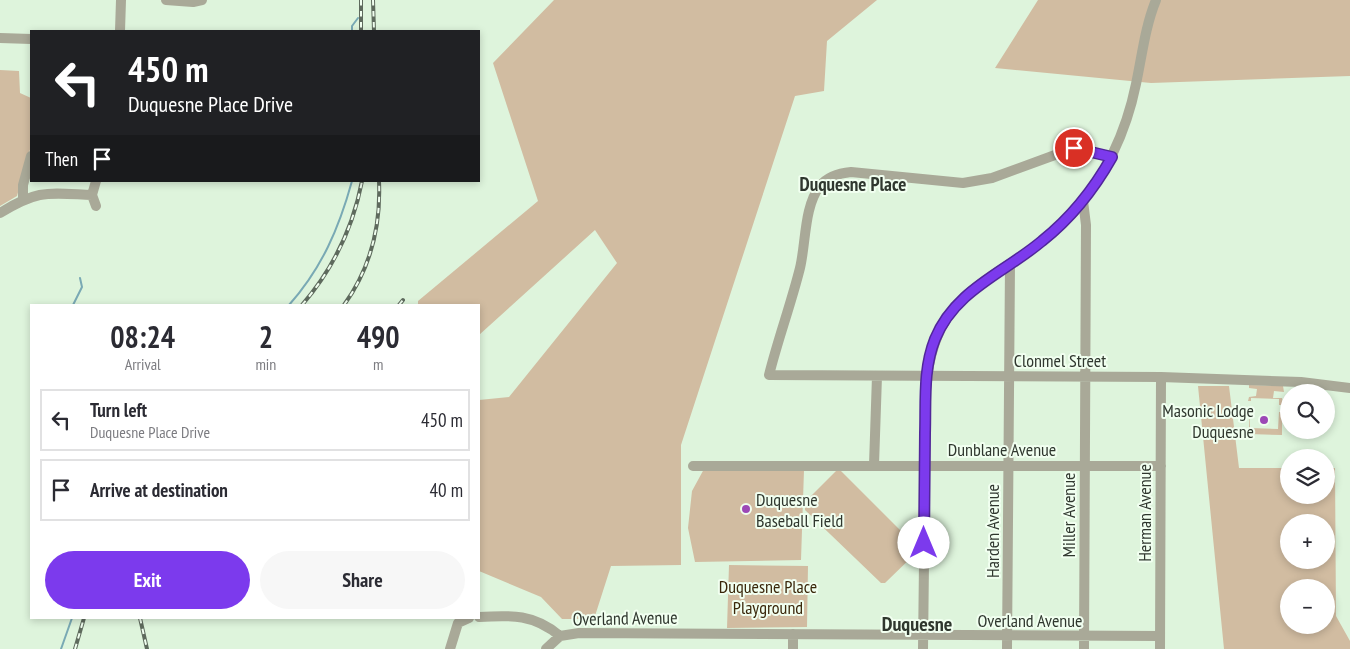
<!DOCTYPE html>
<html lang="en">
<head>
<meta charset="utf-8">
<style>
	body { margin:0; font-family:"PT Sans Narrow",sans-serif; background:#f7f7f7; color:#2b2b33; height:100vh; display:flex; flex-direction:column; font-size:19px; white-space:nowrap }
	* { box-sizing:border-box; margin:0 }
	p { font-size:16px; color:#7c7c81 }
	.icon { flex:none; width:28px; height:28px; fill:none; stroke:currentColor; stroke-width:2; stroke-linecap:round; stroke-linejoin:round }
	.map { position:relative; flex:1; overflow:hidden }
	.panel { position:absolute; left:30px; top:304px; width:450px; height:315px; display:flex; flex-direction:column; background:#fff; border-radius:0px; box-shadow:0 2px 8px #0003 }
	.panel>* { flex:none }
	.guide { position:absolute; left:30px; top:30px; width:450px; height:152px; border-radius:0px; box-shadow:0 2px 8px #0003; background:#202124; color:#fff; overflow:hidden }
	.fabs { position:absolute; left:1280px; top:384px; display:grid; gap:10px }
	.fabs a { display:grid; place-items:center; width:55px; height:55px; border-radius:50%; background:#fff; box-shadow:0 2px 8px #0003; font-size:25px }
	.pin { position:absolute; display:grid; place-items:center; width:42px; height:42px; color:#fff; margin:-21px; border:2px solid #fff; border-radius:50%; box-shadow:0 1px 5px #0007 }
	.me { position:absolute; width:55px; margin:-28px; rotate:0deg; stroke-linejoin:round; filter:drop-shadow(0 0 4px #0008) }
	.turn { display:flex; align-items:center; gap:18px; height:105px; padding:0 15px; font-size:22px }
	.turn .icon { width:65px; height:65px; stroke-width:2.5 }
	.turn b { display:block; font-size:35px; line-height:42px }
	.then { display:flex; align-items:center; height:48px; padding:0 15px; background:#0003; gap:10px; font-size:19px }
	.eta { display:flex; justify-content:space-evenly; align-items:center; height:85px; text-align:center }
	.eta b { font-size:30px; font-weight:700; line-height:35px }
	.primary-button { display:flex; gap:10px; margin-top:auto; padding:10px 15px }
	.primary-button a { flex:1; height:58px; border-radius:30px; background:#7c3aed; color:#fff; font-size:20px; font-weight:700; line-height:58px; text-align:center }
	.primary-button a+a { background:#f7f7f7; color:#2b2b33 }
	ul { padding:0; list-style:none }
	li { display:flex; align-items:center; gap:15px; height:62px; margin:0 10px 8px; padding:0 5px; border:2px solid #e1e1e2; border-radius:0px }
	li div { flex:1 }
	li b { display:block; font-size:19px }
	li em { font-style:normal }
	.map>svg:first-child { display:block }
	.green { fill:#d1bca1; fill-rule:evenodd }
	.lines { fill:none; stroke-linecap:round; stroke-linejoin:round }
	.stream { stroke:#79a9b4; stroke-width:2 }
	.minor { stroke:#a9a998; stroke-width:10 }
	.rail-casing { stroke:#5e6a5d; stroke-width:4 }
	.rail { stroke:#f1fff0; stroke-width:2; stroke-dasharray:5.5; stroke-linecap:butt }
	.route-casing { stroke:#51269a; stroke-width:12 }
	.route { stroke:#7c3aed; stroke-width:9 }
	.poi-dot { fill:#9c48b6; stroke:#f1fff0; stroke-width:2 }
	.labels { text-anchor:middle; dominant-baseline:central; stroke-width:4; stroke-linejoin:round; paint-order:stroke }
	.street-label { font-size:18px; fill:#2f372e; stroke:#f1fff0 }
	.poi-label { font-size:18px; fill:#2f372e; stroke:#f1fff0; text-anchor:end }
	.park-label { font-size:18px; fill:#3a270a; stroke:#f1fff0 }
	.neighbourhood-label { font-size:19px; font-weight:bold; fill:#2f372e; stroke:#f1fff0 }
	.quarter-label { font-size:20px; font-weight:bold; fill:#2f372e; stroke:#f1fff0 }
</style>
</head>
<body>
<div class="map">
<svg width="1350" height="649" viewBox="0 0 1350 649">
	<rect width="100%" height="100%" fill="#def4dc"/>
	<path class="green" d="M554 0H877L827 41 824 91 795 96 681 445V565L611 566 594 619H562L541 597 479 571V400L509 397 617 263 595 230 479 335V305H418V301L538 201 493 63Z
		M1038 0H1350V76L1151 83 995 68Z
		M0 70 19 71 20 93 31 98V146L17 196 0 206Z
		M1249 385 1283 386 1284 392 1274 391 1273 398H1282L1283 405H1279V399L1251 398V401H1248L1249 397 1256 396 1257 389 1249 388Z
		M1198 386H1229L1239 468H1289V495H1326V468H1335L1336 616 1350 641V649H1224ZM1289 522H1326V560H1289ZM1289 588H1326V625H1289Z
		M1249 408 1250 428 1278 429 1279 412H1282V435L1249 434Z
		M704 469 804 470 801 560 695 562 688 528 692 491Z
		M836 471H841L917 547 918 551 885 583H881L805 510V502Z
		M729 565 808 566 807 627 727 628Z"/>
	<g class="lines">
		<path class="stream" d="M352 31V26L358 18
			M73 305 82 287 80 278
			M289 305C322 268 339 228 352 181
			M61 649 72 618"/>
		<path class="minor" d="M166 0 193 2 202 0
			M120 31 121 0
			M0 38 31 39
			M1112 157 1074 148 992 178 963 183 851 172C840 173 828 176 820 186 804 206 806 243 800 268 791 304 778 339 769 375L1161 377 1301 382 1350 388
			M23 199V185L31 156
			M1083 201 1086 225 1084 649
			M96 206 92 195 96 181
			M0 213C39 189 48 193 92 195
			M874 465 877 376
			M693 466H1161
			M479 617C512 615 534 614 560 636
			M793 634V649
			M450 649 458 623 469 618
			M546 649 560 636 579 633 1160 636
			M923 649 926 389C934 276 1011 282 1074 212 1107 174 1126 133 1136 84 1142 56 1145 27 1156 0
			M1007 649 1010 264
			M1160 649 1161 377"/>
		<g class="rail-casing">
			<path id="rail" d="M361 0V31
				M373 0 374 31
				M302 305C333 269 353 228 362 181
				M344 305C370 269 381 226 379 181
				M399 305 403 300
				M140 618 147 649
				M75 649 84 618"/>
		</g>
		<use href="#rail" class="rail"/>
	</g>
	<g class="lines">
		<g class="route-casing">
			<path id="route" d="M924 543C924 506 925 469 925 433 926 401 923 369 935 339 955 290 1004 273 1042 241 1071 218 1094 189 1112 157L1074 148"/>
		</g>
		<use href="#route" class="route"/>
	</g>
	<g class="poi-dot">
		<circle cx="1264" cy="420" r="5"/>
		<circle cx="746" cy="509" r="5"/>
	</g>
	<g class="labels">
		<g class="street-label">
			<text x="1060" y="360">Clonmel Street</text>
			<text x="1002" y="449">Dunblane Avenue</text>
			<text transform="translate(1144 513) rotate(-90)">Herman Avenue</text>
			<text transform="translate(1068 515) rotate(-90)">Miller Avenue</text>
			<text transform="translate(992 531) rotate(-90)">Harden Avenue</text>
			<text transform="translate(625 618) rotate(-1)">Overland Avenue</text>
			<text x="1030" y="620">Overland Avenue</text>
		</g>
		<g class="poi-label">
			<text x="1254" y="410">Masonic Lodge<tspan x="1254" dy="21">Duquesne</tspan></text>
			<text x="756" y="499" text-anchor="start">Duquesne<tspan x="756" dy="21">Baseball Field</tspan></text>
		</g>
		<g class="park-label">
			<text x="768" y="586">Duquesne Place<tspan x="768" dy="21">Playground</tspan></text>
		</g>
		<g class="neighbourhood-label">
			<text x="853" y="184">Duquesne Place</text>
		</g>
		<g class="quarter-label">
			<text x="917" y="624">Duquesne</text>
		</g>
	</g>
</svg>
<div class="fabs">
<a><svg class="icon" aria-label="search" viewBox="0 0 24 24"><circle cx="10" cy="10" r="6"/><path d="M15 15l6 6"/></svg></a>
<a><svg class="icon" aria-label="layers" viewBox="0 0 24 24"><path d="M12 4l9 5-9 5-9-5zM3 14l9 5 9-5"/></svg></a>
<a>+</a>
<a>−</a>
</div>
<div class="pin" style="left:1074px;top:148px;background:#d93025"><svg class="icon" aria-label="arrive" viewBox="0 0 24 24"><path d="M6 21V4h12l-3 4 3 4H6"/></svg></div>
<svg class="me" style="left:924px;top:543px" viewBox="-20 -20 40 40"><circle r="19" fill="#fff"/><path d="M0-13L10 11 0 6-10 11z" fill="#7c3aed"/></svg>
<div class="guide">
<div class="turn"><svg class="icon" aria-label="left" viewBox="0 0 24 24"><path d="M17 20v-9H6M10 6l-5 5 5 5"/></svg><div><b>450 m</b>Duquesne Place Drive</div></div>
<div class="then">Then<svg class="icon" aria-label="arrive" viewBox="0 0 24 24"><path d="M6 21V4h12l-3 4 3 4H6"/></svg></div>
</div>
<section class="panel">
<div class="eta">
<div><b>08:24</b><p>Arrival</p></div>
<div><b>2</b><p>min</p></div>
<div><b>490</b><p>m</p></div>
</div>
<ul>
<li><svg class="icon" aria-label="left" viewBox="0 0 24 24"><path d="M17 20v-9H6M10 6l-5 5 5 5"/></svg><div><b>Turn left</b><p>Duquesne Place Drive</p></div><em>450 m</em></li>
<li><svg class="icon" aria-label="arrive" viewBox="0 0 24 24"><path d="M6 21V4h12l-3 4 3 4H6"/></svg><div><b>Arrive at destination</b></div><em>40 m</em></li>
</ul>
<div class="primary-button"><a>Exit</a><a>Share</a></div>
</section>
</div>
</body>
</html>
